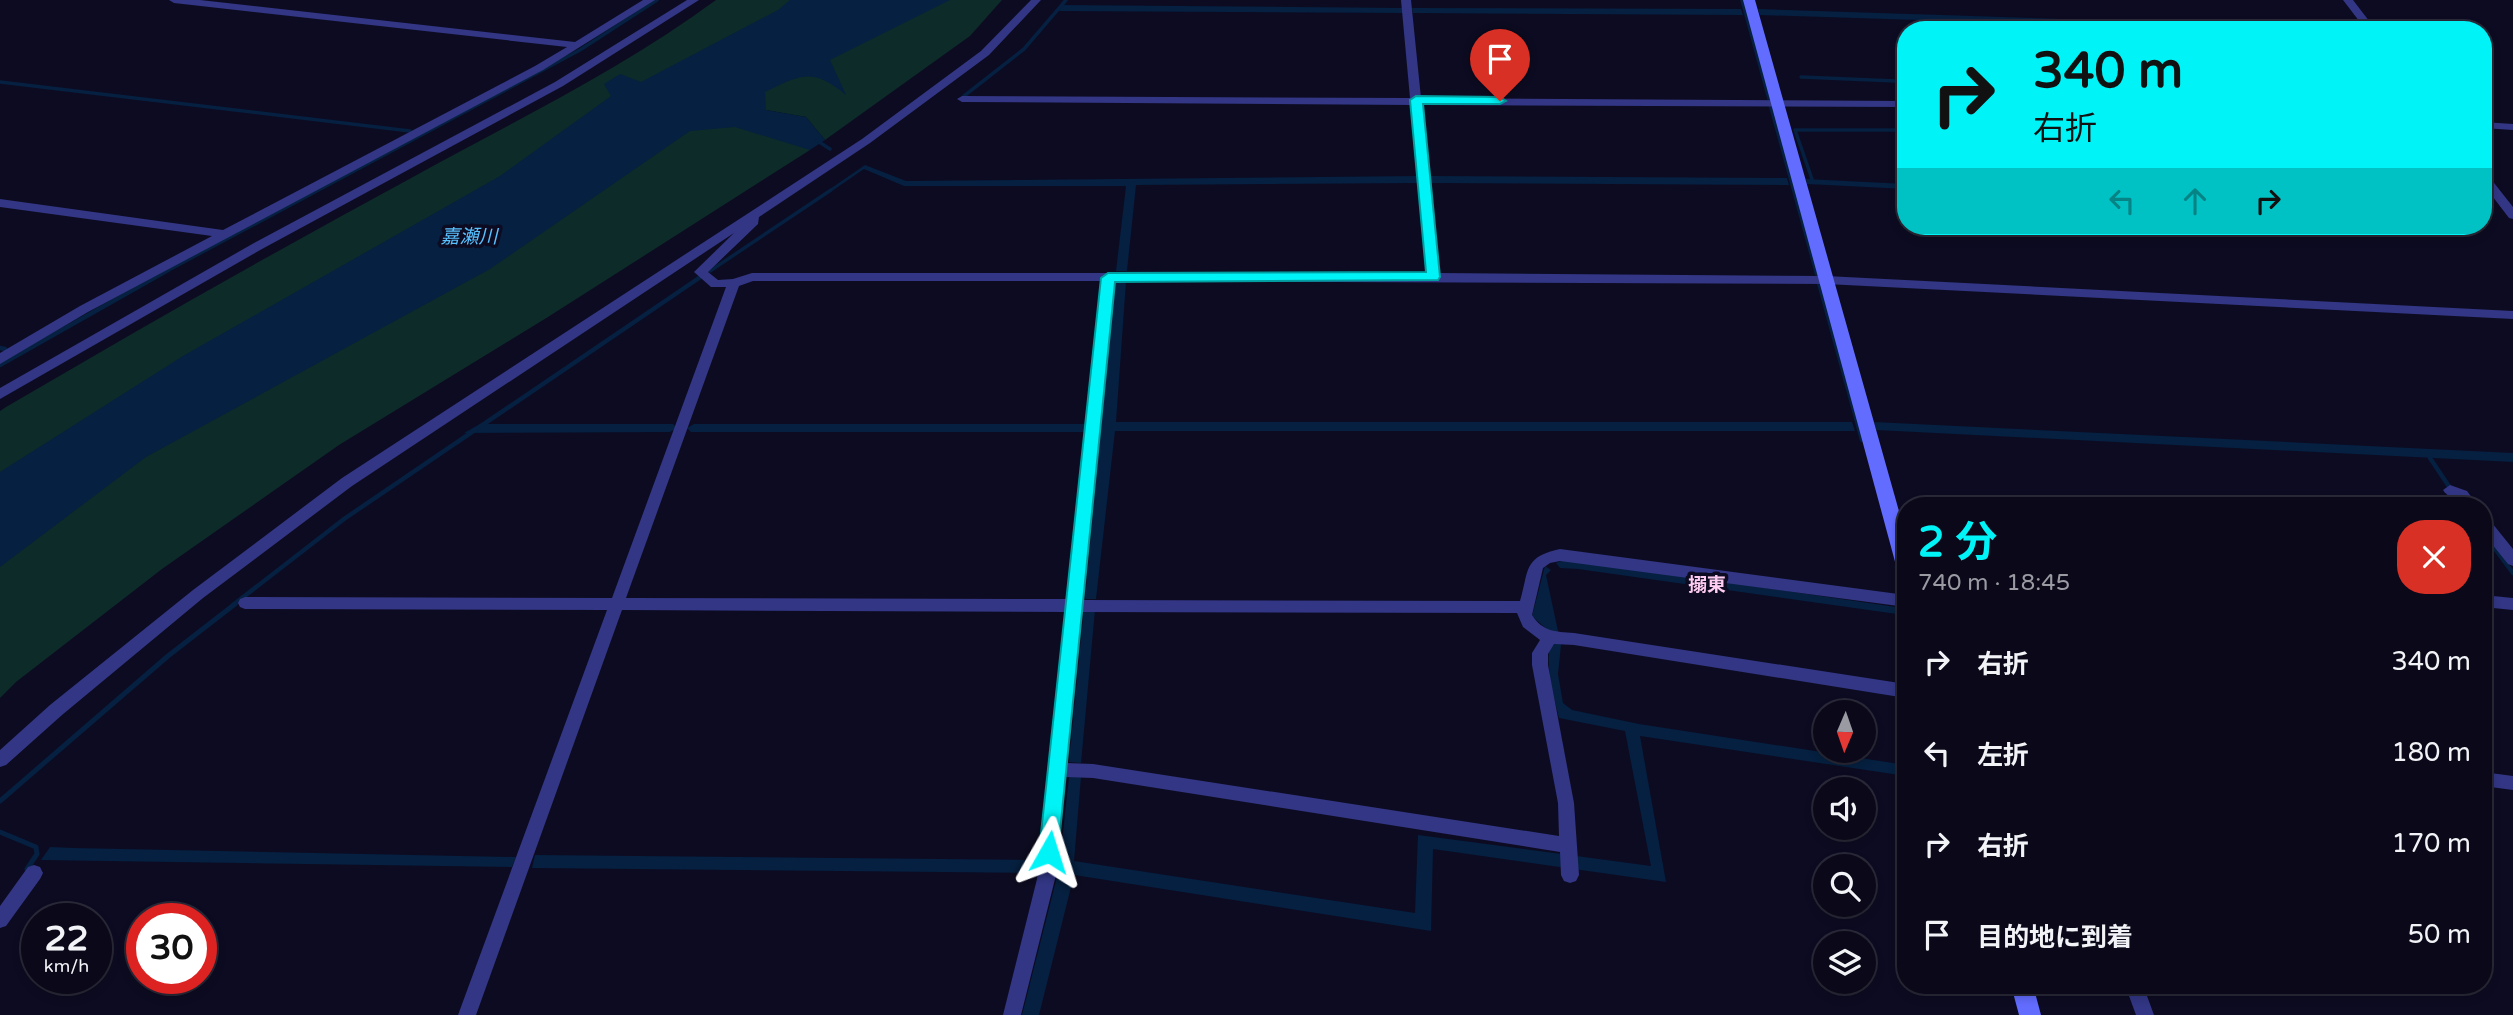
<!DOCTYPE html>
<html lang="ja">
<head>
<meta charset="utf-8">
<style>
	body { margin:0; font-family:"Varela Round","Noto Sans JP",sans-serif; background:#131122; color:#f1f3f6; height:100vh; display:flex; flex-direction:column; font-size:26px; white-space:nowrap }
	* { box-sizing:border-box; margin:0 }
	p { font-size:23px; color:#999aa2 }
	.icon { flex:none; width:38px; height:38px; fill:none; stroke:currentColor; stroke-width:2; stroke-linecap:round; stroke-linejoin:round }
	.map { position:relative; flex:1; overflow:hidden }
	.side { position:absolute; left:1897px; top:497px; width:595px; height:497px; display:flex; flex-direction:column; background:#0a0819; border-radius:28px; box-shadow:0 4px 10px #0003,0 0 0 2px #2a2938 }
	.side>* { flex:none }
	.top-card { position:absolute; left:1897px; top:21px; width:595px; height:214px; border-radius:28px; box-shadow:0 4px 10px #0003,0 0 0 2px #2a2938; background:#00f3f6; color:#111; overflow:hidden }
	.needle { width:46px; rotate:182deg }
	.tools { position:absolute; left:1813px; top:700px; display:grid; gap:14px }
	.tools a { display:grid; place-items:center; width:63px; height:63px; border-radius:50%; background:#0a0819; box-shadow:0 4px 10px #0003,0 0 0 2px #2a2938; font-size:35px }
	.speed { position:absolute; left:21px; top:903px; display:flex; gap:14px; font-size:35px; font-weight:700; text-align:center }
	.speed>* { display:grid; place-content:center; width:91px; height:91px; border-radius:50%; background:#0a0819; box-shadow:0 4px 10px #0003,0 0 0 2px #2a2938; line-height:1 }
	.speed small { font-size:18px; font-weight:400 }
	.speed .limit { border:10px solid #d22; background:#fff; color:#111 }
	.pin { position:absolute; display:grid; place-items:center; width:60px; height:60px; color:#fff; margin:-72px -30px; border-radius:50% 50% 50% 0; rotate:-45deg; box-shadow:0 0 7px #0007 }
	.pin .icon { rotate:45deg }
	.me { position:absolute; width:77px; margin:-38px; rotate:6deg; stroke-linejoin:round; filter:drop-shadow(0 0 5px #0008) }
	.turn { display:flex; align-items:center; gap:24px; height:147px; padding:0 21px; font-size:32px }
	.turn .icon { width:91px; height:91px; stroke-width:2.5 }
	.turn b { display:block; font-size:49px; line-height:60px }
	.lanes { display:flex; align-items:center; height:66px; padding:0 21px; background:#0003; justify-content:center; gap:35px; direction:ltr }
	.lanes .off { opacity:.35 }
	.round { display:grid; place-items:center; flex:none; width:74px; height:74px; border-radius:28px; background:#131122 }
	.summary { display:flex; align-items:center; justify-content:space-between; height:119px; padding:0 21px }
	h1 { font-size:42px; font-weight:700; line-height:52px; color:#00f3f6 }
	ul { padding:0; list-style:none }
	li { display:flex; align-items:center; gap:21px; height:91px; padding:0 21px }
	li div { flex:1 }
	li b { display:block; font-size:26px }
	li em { font-style:normal }
	.map>svg:first-child { display:block }
	.green { fill:#0d2b28 }
	.water { fill:#052040 }
	.lines { fill:none; stroke-linecap:round; stroke-linejoin:round }
	.stream-far2 { stroke:#052040; stroke-width:3.5 }
	.stream-far1 { stroke:#052040; stroke-width:4.5 }
	.stream { stroke:#052040; stroke-width:5 }
	.street { fill:#323684; fill-rule:evenodd }
	.secondary { fill:#626cff; fill-rule:evenodd }
	.route { fill:#00f3f6; stroke:#009ea0; stroke-width:2 }
	.labels { text-anchor:middle; dominant-baseline:central; stroke-width:7; stroke-linejoin:round; paint-order:stroke }
	.water-label { font-size:19px; font-style:italic; fill:#59c1ff; stroke:#0d0b21 }
	.neighbourhood-label { font-size:19px; font-weight:bold; fill:#ffcdf1; stroke:#0d0b21 }
</style>
</head>
<body>
<div class="map">
<svg width="2513" height="1015" viewBox="0 0 2513 1015">
	<rect width="100%" height="100%" fill="#0d0b21"/>
	<path class="green" d="M716 0H822L626 100 0 485V411L6 407C141 328 276 251 413 177 515 121 622 69 716 0Z
		M937 0H1002L970 36 825 140 806 117 766 110 749 93Z
		M697 120C734 120 779 127 810 150L548 317 339 445 162 569 16 682 0 698V554L156 443Z"/>
	<path class="water" d="M790 0H950L830 60 846 95C812 67 801 75 765 92L766 110 806 117 825 140 810 150 735 127 690 131 490 269 146 457 0 567V472L183 356 500 176 611 96 604 84 620 74 641 82 778 10Z
		M1061 5 1403 8V13L1056 11Z
		M1412 8 1741 9 1743 15 1413 13Z
		M1758 9 2364 29 2365 30H2224L1760 15Z
		M865 165 906 181 1418 176 1419 183 1136 185 1127 271H1116L1126 186H904L864 169 832 191 830 189Z
		M1430 176 1787 178 1789 185 1430 183Z
		M1806 179 1906 184V189L1807 184Z
		M1115 281 1126 282 1116 422H1852L1855 431H1115L1096 599H1085Z
		M1874 422 2513 453V462L1876 430Z
		M480 424H673L677 428 670 432 464 433Z
		M694 424H1088L1087 432H691L687 428Z
		M1567 559 1903 608 1904 615 1578 569 1560 568 1556 563Z
		M1545 566 1551 570 1546 575 1561 645 1558 674 1563 703 1572 710 1639 724 1906 765V776L1640 736 1666 882 1433 849 1431 931 1074 875 1039 1015H1022L1059 869 1069 777H1081L1074 861 1415 913 1418 835 1651 866 1625 731 1559 718C1552 689 1544 663 1552 634L1532 616Z
		M1084 609 1095 610 1081 763 1069 762Z
		M50 847 74 848 516 857 512 867 41 860Z
		M535 855 1037 860V873L532 868Z"/>
	<g class="lines">
		<path class="stream-far2" d="M1742 0 1769 99
			M1801 77 1896 81 1902 85 1906 97
			M0 82 410 131
			M964 96 1024 49 1066 0
			M1770 104 1816 272
			M816 140 830 149
			M1812 179 1795 130H1906
			M710 271 831 190
			M165 272 580 50 657 0"/>
		<path class="stream-far1" d="M1816 270 1817 274
			M1819 283 1862 440
			M0 348 5 349
			M0 365 168 270
			M2430 458 2452 491
			M2484 534 2513 573
			M1897 567 1904 593
			M233 605 344 519 699 278"/>
		<path class="stream" d="M0 801 168 656 235 604
			M0 832 36 847 37 854 27 869"/>
		<path class="street" d="M169 0H200L575 42 643 0H655L543 70 88 312 0 364V353L80 306 212 236 0 207V199L223 230 535 66 567 47 174 3Z
			M687 0H699L563 86 262 249 0 399V388L254 243 555 82Z
			M1031 0H1041L989 55 870 143 759 217 758 224 708 272 718 280 733 279 752 273H1427L1411 105 962 102 957 99 962 96 1410 98 1401 0H1411L1421 98 1906 101V107L1422 105 1439 273 1826 276 2513 311V319L1826 284 1114 281 1082 600 1520 601C1529 569 1524 557 1560 549L1906 595V607L1560 561 1550 563 1543 568 1532 615C1542 631 1555 632 1574 633L1906 684V698L1574 645 1554 644 1548 654V665L1574 803 1579 875 1576 881 1570 883 1564 881 1561 875 1560 852 1093 778 1065 777 1055 879 1021 1015H1003L1037 879 1066 612 622 610 476 1015H458L607 610 245 609 240 607 238 603 240 599 245 597 612 598 726 287H711L694 272 734 233 352 486 203 598 62 715 6 765 0 767V750L50 705 193 590 342 478 862 139 981 51ZM753 281H1102L1067 599 626 598 739 286ZM1081 612 1517 613 1523 627 1540 640 1532 653V665L1558 803 1559 836 1093 764 1066 763Z
			M2343 0H2353L2376 30H2366Z
			M2483 122 2513 124V130L2483 128Z
			M2483 173 2487 174 2513 207V219L2509 218 2483 184Z
			M2450 485 2467 491 2478 506H2463C2457 499 2447 497 2443 490Z
			M2483 517 2488 518 2513 549V566L2508 564 2483 533Z
			M2483 595 2513 598V610L2483 607Z
			M2483 772 2513 776V790L2483 786Z
			M34 865 40 867 43 873 40 879 6 926 0 928V906L28 867Z
			M2125 985H2143L2154 1015H2136Z"/>
		<path class="secondary" d="M1743 0H1755L1906 536V576L1900 574 1897 569Z
			M2011 985H2033L2041 1015H2019Z"/>
	</g>
	<path class="route" d="M1416 96 1500 97 1506 101 1500 104H1423L1440 277 1438 280 1115 282 1058 852 1056 858 1049 861 1042 858 1039 852 1101 278 1108 273 1426 272 1410 100Z"/>
	<g class="labels">
		<g class="water-label">
			<text x="469" y="237">嘉瀬川</text>
		</g>
		<g class="neighbourhood-label">
			<text x="1707" y="585">搦東</text>
		</g>
	</g>
</svg>
<div class="tools">
<a><svg class="needle" viewBox="-14 -14 28 28"><path d="M0-13l5 13h-10z" fill="#e53935"/><path d="M0 13l5-13h-10z" fill="#999aa2"/></svg></a>
<a><svg class="icon" aria-label="sound" viewBox="0 0 24 24"><path d="M4 9h4l5-4v14l-5-4H4zM17 9q2 3 0 6"/></svg></a>
<a><svg class="icon" aria-label="search" viewBox="0 0 24 24"><circle cx="10" cy="10" r="6"/><path d="M15 15l6 6"/></svg></a>
<a><svg class="icon" aria-label="layers" viewBox="0 0 24 24"><path d="M12 4l9 5-9 5-9-5zM3 14l9 5 9-5"/></svg></a>
</div>
<div class="speed"><div>22<small>km/h</small></div><div class="limit">30</div></div>
<div class="pin" style="left:1500px;top:101px;background:#d93025"><svg class="icon" aria-label="arrive" viewBox="0 0 24 24"><path d="M6 21V4h12l-3 4 3 4H6"/></svg></div>
<svg class="me" style="left:1049px;top:852px" viewBox="-20 -20 40 40"><path d="M0-17L14 15 0 8-14 15z" fill="#00f3f6" stroke="#fff" stroke-width="4"/></svg>
<div class="top-card">
<div class="turn"><svg class="icon" aria-label="right" viewBox="0 0 24 24"><path d="M7 20v-9h11M14 6l5 5-5 5"/></svg><div><b>340 m</b>右折</div></div>
<div class="lanes"><svg class="icon off" aria-label="left" viewBox="0 0 24 24"><path d="M17 20v-9H6M10 6l-5 5 5 5"/></svg><svg class="icon off" aria-label="ahead" viewBox="0 0 24 24"><path d="M12 20V5M6 11l6-6 6 6"/></svg><svg class="icon" aria-label="right" viewBox="0 0 24 24"><path d="M7 20v-9h11M14 6l5 5-5 5"/></svg></div>
</div>
<section class="side">
<div class="summary"><div><h1>2 分</h1><p>740 m · 18:45</p></div><a class="round" style="background:#d93025;color:#fff"><svg class="icon" aria-label="close" viewBox="0 0 24 24"><path d="M6 6l12 12M18 6L6 18"/></svg></a></div>
<ul>
<li><svg class="icon" aria-label="right" viewBox="0 0 24 24"><path d="M7 20v-9h11M14 6l5 5-5 5"/></svg><div><b>右折</b></div><em>340 m</em></li>
<li><svg class="icon" aria-label="left" viewBox="0 0 24 24"><path d="M17 20v-9H6M10 6l-5 5 5 5"/></svg><div><b>左折</b></div><em>180 m</em></li>
<li><svg class="icon" aria-label="right" viewBox="0 0 24 24"><path d="M7 20v-9h11M14 6l5 5-5 5"/></svg><div><b>右折</b></div><em>170 m</em></li>
<li><svg class="icon" aria-label="arrive" viewBox="0 0 24 24"><path d="M6 21V4h12l-3 4 3 4H6"/></svg><div><b>目的地に到着</b></div><em>50 m</em></li>
</ul>
</section>
</div>
</body>
</html>
